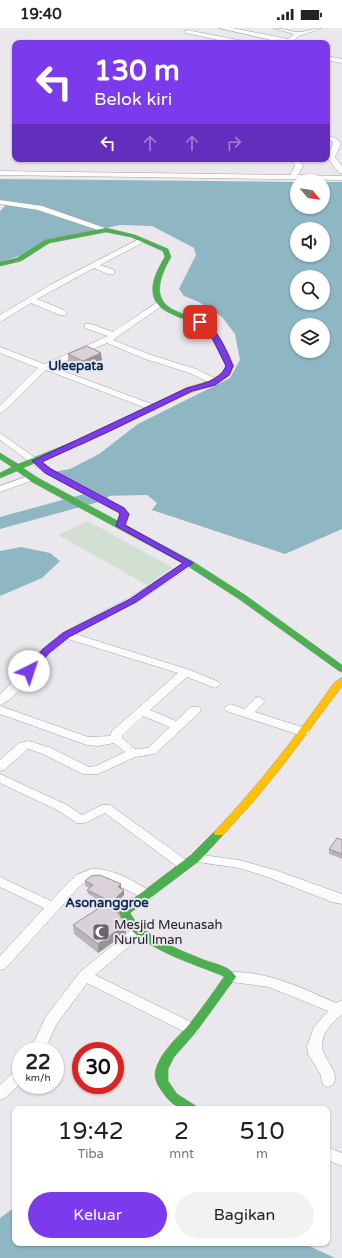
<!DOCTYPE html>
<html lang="id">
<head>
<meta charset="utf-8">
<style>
	body { margin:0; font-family:"Varela Round",sans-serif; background:#f2f2f2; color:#222; height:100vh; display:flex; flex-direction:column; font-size:15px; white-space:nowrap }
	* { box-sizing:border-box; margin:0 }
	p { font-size:13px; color:#767676 }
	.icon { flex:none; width:22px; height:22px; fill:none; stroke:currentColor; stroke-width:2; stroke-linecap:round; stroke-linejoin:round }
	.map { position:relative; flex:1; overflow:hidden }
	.sheet { position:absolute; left:12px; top:1078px; width:318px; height:140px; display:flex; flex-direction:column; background:#fff; border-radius:8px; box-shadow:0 1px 3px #0004 }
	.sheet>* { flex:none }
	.guide { position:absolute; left:12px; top:12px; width:318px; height:122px; border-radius:8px; box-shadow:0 1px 3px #0004; background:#7c3aed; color:#fff; overflow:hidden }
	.needle { width:26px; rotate:119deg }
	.fabs { position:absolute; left:290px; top:146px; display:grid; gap:8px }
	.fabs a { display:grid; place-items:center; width:40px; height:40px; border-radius:50%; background:#fff; box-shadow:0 1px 3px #0004; font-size:20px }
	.speed { position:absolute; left:12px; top:1014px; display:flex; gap:8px; font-size:20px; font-weight:700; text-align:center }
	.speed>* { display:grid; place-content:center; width:52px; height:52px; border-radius:50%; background:#fff; box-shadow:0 1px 3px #0004; line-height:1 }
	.speed small { font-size:10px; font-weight:400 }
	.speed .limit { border:6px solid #d22; background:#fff; color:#111 }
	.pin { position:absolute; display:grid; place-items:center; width:34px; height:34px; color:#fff; margin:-17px; border-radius:8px; box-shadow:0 2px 6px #0006 }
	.me { position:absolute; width:44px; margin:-22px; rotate:41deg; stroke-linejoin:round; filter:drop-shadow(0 0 3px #0008) }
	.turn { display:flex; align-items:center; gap:14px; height:84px; padding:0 16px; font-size:18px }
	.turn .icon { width:52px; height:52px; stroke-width:2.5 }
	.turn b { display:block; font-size:28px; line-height:34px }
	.lanes { display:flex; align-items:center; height:38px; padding:0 16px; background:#0003; justify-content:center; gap:20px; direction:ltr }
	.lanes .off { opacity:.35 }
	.eta { display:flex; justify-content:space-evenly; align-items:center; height:68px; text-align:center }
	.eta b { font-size:24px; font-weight:600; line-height:28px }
	.button { display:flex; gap:8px; margin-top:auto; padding:8px 16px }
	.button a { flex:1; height:46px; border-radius:24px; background:#7c3aed; color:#fff; font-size:16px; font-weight:600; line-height:46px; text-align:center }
	.button a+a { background:#f2f2f2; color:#222 }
	.status { display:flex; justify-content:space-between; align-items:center; height:28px; padding:0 20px; background:#fff; direction:ltr }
	.status svg { height:11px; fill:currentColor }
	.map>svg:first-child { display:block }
	.green { fill:#d2e0d3 }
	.water { fill:#8eb6c3; fill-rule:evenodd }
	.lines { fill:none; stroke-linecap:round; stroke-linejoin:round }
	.river { fill:#8eb6c3; fill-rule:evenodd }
	.street-casing { stroke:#a5a2a6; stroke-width:1 }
	.fast-casing { stroke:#a5a2a6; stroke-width:1 }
	.slow-casing { stroke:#a5a2a6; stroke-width:1 }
	.street { fill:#fcfcfc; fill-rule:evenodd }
	.fast { fill:#4caf50; fill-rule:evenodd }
	.slow { fill:#ffc107; fill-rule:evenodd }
	.wall { fill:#bbb4bb }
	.shaded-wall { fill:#999298 }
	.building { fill:#dad1d9; stroke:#999298 }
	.route { fill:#7c3aed; stroke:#51269a }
	.labels { text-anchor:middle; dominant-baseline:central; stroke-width:4; stroke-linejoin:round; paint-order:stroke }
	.quarter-label { font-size:13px; font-weight:bold; fill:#062b51; stroke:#ebe5f0 }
	.near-poi-label { font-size:13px; fill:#242226; stroke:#ebe5f0; text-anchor:start }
</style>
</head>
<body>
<div class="status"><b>19:40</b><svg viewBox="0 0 49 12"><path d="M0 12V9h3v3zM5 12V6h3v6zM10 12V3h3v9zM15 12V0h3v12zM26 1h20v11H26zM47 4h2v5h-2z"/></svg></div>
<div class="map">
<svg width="342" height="1230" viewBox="0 0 342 1230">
	<rect width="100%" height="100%" fill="#ebe8ed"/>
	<path class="green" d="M88 493 173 540 147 557 58 507Z"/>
	<path class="water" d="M0 151 297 154V179H323V154H342V501L285 526 152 482 157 475 147 467 99 468 54 444 70 441 99 426 138 396 230 350 240 332 235 306 222 289 199 274 184 268 179 261 196 227 194 220 152 198 120 197 57 210 19 228 0 234V183L5 178 0 174ZM297 201H323V227H297ZM297 249H323V275H297ZM297 297H323V323H297Z
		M21 519 50 525 60 533 42 550 0 568V523Z
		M15 1179V1215H303L335 1230H0V1190Z"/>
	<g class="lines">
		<path class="river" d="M99 462 106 464 109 468 106 472 0 501V489Z"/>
		<g class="street-casing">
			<path id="street" d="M219 0H232L288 11 294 6 273 0C282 0 291 4 299 4 305 4 314 0 322 0L299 8 291 15H284Z
				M187 2 243 13 246 15H233L185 5 184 4Z
				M327 28 342 31V35L327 32Z
				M327 107 337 111 341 116 335 129 342 138V145H339L327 129 333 116 332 113 327 111Z
				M286 131H298L303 138 298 147 342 148V152L0 147V143L290 147 295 138 293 134Z
				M0 172 42 178 108 201 101 203 38 182 0 176Z
				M141 210 148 212 100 237 114 242V246H108L94 240 37 271 66 283V287H60L31 275 0 294V287L50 257Z
				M156 275H159L163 277 113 312 151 327 196 341 218 352V356H212L190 345 145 331 107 315 52 339 157 378V382H151L46 342 3 384 0 385V377L38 340 0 325V319L44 336 108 308 85 300V296H91L113 304Z
				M0 405 51 441 125 480 129 486 125 500H117L116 498 119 486 117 484 45 445 0 412Z
				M31 447 34 448 36 450 34 452 0 464V458Z
				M189 532 194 535 193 537 137 574 75 606 190 642 219 654 221 656 215 660 187 649 150 682 176 693 191 679H199L201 682 199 685 155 726 135 729 98 746H83L43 726 28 721 4 742 0 743V732L19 715 29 713 51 720 89 739 96 738 125 724 114 715 98 718 87 717 0 686V678L88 709 110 708 112 703 178 645 68 611C62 616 56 620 50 625 38 637 15 673 0 677V667L42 621 62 605 129 570ZM143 688 170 699 148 720 135 721 122 710V707Z
				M259 669 265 673 255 684 308 701 310 704 308 707H300L226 683 224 680 230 676 245 681 255 670Z
				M0 746 67 777 82 787 102 777H110L189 834 190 837 189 840H179L105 785 85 795H77L59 783 0 755Z
				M195 826 239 832 275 842 342 866V876L332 874 265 848 239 840 191 833 189 830 191 827Z
				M91 841C114 840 133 853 152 864L153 867 152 870 147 872 105 851C92 848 86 852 77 861L5 941 0 942V928L44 880 0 859V849L51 873 76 847Z
				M139 898 144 900 146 903 144 906 95 947 197 997 199 1001 197 1005 192 1006 187 1005 87 955 56 997 44 1023H30L45 990 80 944 134 900Z
				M230 944C268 943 302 960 336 975L342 972V986C335 993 325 1001 323 1011 317 1030 342 1040 333 1057L328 1059 323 1057 320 1045 308 1026 307 1018 314 999 328 983 269 959 225 953 223 949 225 945Z
				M21 1040V1055L5 1070 0 1072V1057L16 1042Z
				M327 1119 342 1125V1138L327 1132Z"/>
		</g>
		<g class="fast-casing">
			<path id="fast" d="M106 200 135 207 168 221 171 229C160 248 150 272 176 283 185 288 196 289 205 294 217 302 223 317 230 329L229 331H223C217 319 212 305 201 298 192 292 181 291 172 286 143 274 152 250 165 229L163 223 131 209 106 204 49 215 21 233 0 238V234L17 230 45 212Z
				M75 413H81L82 415 23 440 38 450 192 533 245 567 342 637V644L339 643 239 571 186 537 32 454 17 443 0 450V445L12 439 0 431V425L18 436Z
				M219 802 223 803 224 805 223 807 199 833 130 885C143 909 180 922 204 932 215 936 230 938 236 949L196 1004 174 1029 168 1041V1053L177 1066 196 1078 198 1081C182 1081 174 1080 164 1066 158 1058 153 1051 156 1041 161 1024 176 1011 187 999 200 983 212 966 224 949L221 947C191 935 148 922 126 897 123 894 121 888 119 884L120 881 191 827 215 803Z"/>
		</g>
		<g class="slow-casing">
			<path id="slow" d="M223 327H229L234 338 230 347 215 357 192 364 81 417H75L74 415 186 360 209 353 224 344 226 338 222 329Z
				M342 650V658L284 736 254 773 223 807H215L214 805 215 803C259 757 297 707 334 655Z"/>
		</g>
		<use href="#street" class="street"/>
		<use href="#fast" class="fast"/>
		<use href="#slow" class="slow"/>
	</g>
	<path class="wall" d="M68 326 102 332 83 341 68 333Z
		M342 812V831L329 826V821Z
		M85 853 121 856V861L124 862V867L112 879 88 866 87 862 90 860 85 858Z
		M126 896V905L98 925 74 906 73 897Z"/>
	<path class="shaded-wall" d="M101 325 102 332 83 341V333Z
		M121 856V861L118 859Z
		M124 862V867L112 879V874Z
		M126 896V905L98 925V916Z"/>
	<path class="building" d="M87 318 101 325 83 333 68 326Z
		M337 810 342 812V826L329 821Z
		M100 847 121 856 118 859 124 862 112 874 87 862 93 857 85 853 91 848Z
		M105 876 118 885 126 896 98 916 73 897Z"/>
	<path class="route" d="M200 292C218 299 226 322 233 338L229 347 215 357 192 363 112 402 42 434 51 441 124 480 129 486 125 497 193 535 136 574 69 609 49 625 32 645H26V641L43 621 63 605 130 571 183 535 118 499 116 498 120 486 118 484 45 445 32 433 187 360C201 356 220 353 226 338L210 306 196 294Z"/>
	<defs>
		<g id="mosque-square" transform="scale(0.9)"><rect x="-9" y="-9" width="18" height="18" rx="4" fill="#6a676c" stroke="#ebe5f0"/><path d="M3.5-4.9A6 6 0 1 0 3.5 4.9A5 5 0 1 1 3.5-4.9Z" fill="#fff"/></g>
	</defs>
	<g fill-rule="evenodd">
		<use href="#mosque-square" x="101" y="904"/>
	</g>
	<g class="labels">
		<g class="quarter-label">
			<text x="76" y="338">Uleepata</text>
			<text x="107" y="875">Asonanggroe</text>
		</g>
		<g class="near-poi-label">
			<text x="114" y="897">Mesjid Meunasah<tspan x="114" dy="15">Nurul Iman</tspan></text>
		</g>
	</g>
</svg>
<div class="fabs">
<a><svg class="needle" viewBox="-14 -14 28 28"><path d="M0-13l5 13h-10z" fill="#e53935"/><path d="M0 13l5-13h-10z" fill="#767676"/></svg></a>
<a><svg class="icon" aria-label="sound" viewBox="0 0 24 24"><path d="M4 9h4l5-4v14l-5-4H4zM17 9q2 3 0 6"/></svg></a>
<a><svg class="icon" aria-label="search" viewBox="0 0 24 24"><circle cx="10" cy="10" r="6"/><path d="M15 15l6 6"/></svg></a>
<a><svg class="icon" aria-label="layers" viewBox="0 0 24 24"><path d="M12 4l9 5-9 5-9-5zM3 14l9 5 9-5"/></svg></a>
</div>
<div class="speed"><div>22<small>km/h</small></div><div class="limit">30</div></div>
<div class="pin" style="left:200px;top:294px;background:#d93025"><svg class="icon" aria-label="arrive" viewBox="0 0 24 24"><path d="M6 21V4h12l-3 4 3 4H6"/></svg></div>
<svg class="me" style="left:29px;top:643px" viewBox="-20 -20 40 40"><circle r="19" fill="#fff"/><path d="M0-13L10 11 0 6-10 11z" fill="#7c3aed"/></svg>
<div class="guide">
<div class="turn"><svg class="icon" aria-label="left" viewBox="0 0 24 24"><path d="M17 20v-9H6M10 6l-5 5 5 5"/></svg><div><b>130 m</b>Belok kiri</div></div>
<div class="lanes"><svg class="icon" aria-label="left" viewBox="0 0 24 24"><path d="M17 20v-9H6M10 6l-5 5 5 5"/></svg><svg class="icon off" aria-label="ahead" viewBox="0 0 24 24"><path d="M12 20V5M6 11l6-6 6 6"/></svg><svg class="icon off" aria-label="ahead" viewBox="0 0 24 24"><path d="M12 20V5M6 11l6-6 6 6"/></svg><svg class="icon off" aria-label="right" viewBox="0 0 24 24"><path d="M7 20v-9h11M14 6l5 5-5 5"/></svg></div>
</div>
<section class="sheet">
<div class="eta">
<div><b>19:42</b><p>Tiba</p></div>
<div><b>2</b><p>mnt</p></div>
<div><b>510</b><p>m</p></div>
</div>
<div class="button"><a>Keluar</a><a>Bagikan</a></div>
</section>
</div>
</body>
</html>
